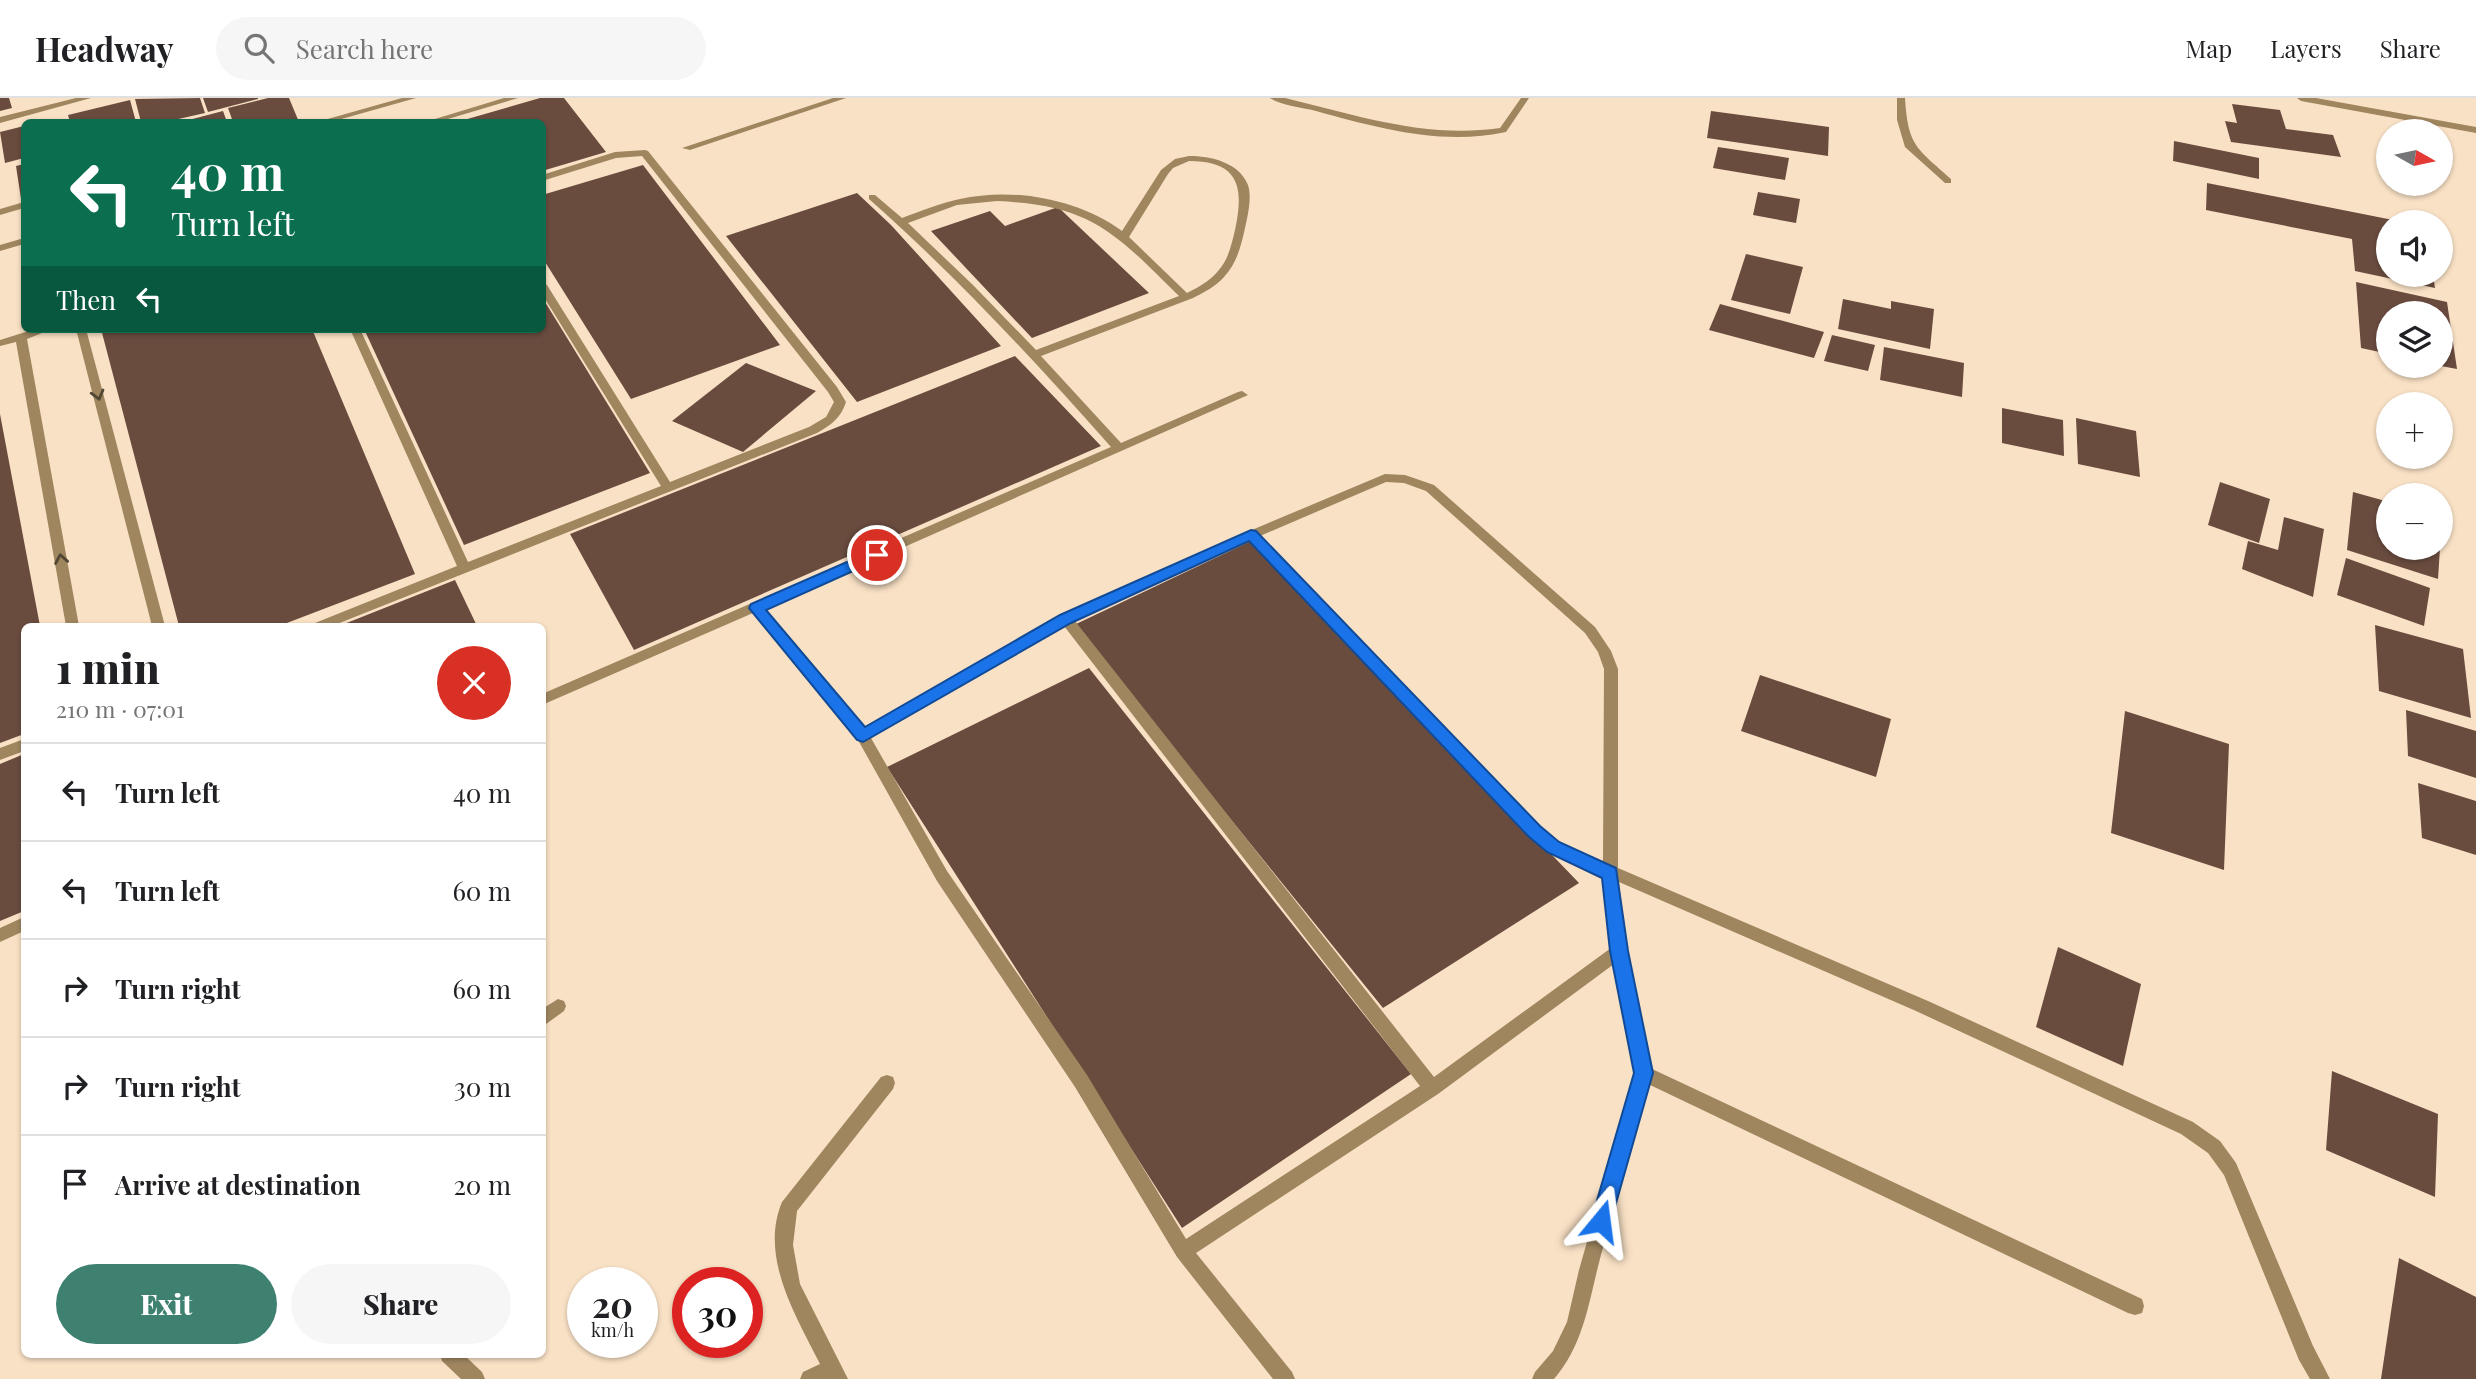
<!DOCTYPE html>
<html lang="en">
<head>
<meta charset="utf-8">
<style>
	body { margin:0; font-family:"Playfair Display",serif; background:#f6f6f6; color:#202124; height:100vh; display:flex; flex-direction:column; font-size:26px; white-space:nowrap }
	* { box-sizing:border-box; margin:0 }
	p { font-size:23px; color:#757577 }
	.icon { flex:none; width:38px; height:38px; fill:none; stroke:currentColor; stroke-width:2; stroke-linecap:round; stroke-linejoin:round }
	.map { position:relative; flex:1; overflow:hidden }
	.sheet { position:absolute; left:21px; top:525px; width:525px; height:735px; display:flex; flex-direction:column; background:#fff; border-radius:10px; box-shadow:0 2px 5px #0004 }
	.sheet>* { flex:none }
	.banner { position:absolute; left:21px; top:21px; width:525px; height:214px; border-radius:10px; box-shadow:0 2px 5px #0004; background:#0b6e4f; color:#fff; overflow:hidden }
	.needle { width:46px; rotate:99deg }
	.fabs { position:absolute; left:2376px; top:21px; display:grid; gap:14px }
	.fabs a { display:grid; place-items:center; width:77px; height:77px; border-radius:50%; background:#fff; box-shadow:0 2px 5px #0004; font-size:35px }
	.speed { position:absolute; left:567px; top:1169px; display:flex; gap:14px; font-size:35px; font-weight:700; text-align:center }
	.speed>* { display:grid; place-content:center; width:91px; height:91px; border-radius:50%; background:#fff; box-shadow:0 2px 5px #0004; line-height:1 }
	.speed small { font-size:18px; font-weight:400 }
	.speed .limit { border:10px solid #d22; background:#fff; color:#111 }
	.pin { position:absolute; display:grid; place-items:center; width:60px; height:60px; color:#fff; margin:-30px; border:4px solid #fff; border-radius:50%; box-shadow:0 2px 7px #0007 }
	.me { position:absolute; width:77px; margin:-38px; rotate:16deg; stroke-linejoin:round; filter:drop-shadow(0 0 5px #0008) }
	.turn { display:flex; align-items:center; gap:24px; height:147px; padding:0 35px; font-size:32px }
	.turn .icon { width:91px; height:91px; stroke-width:2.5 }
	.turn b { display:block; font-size:49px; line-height:60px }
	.then { display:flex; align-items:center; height:66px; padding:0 35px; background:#0003; gap:14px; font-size:26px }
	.round { display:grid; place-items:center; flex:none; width:74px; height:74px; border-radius:37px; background:#f6f6f6 }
	.headline { display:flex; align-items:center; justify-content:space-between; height:119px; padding:0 35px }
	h1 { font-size:42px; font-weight:800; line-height:52px }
	.primary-button { display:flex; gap:14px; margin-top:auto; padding:14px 35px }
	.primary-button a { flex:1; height:80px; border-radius:42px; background:#3f8171; color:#fff; font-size:28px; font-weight:800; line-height:80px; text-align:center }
	.primary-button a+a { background:#f6f6f6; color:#202124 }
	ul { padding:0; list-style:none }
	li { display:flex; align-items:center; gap:21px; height:98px; padding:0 35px; border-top:2px solid #e0e0e0 }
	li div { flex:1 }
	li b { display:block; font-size:26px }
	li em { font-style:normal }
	header { display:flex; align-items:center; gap:42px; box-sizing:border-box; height:98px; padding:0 35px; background:#fff; border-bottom:2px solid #e0e0e0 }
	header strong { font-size:33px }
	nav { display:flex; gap:38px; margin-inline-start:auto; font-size:24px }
	.search { width:490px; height:63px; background:#f6f6f6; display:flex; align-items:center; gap:18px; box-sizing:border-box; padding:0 24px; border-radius:38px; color:#757577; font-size:26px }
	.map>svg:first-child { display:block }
	.building { fill:#6a4c3f }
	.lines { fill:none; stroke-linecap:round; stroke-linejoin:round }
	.street { fill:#9f865f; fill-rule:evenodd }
	.oneway { stroke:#524634 }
	.route { fill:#1a73e8; stroke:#114b97; stroke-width:2 }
</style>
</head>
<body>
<header>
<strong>Headway</strong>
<div class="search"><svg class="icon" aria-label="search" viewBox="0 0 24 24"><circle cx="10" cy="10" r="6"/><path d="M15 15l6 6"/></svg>Search here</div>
<nav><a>Map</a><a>Layers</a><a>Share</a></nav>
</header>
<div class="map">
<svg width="2476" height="1281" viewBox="0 0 2476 1281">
	<rect width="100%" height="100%" fill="#f9e1c5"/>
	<path class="building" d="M0 0H9L12 10 0 13Z
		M200 0 205 15 165 24H141L135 1Z
		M203 0H258V1L208 14Z
		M268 0H289L299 24H233L228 10Z
		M540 0H564L606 54 542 73V24H457Z
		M130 2 136 24H70L68 17Z
		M2232 6 2280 12 2286 31 2333 37 2341 59 2231 44 2225 23 2237 25Z
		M223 13 227 24H181Z
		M1711 13 1829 29 1828 58 1707 40Z
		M24 28V60L5 65 0 34Z
		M2174 43 2259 60V81L2173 63Z
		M1718 49 1789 60 1785 82 1713 70Z
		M24 66V100L21 101 16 68Z
		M643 67 780 247 631 301 542 159V97Z
		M2207 85 2398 123 2389 124V177H2433L2435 190 2355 173 2352 141 2206 112Z
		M1758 94 1800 101 1796 125 1753 117Z
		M857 95 891 127 1001 248 857 304 726 138Z
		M1058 109 1149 195 1032 240 931 133 990 113 1005 128Z
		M1746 156 1803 169 1790 216 1731 202Z
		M2356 184 2447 204 2457 271 2441 268V215H2389V256L2361 250Z
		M542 199 650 375 464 447 364 231H542Z
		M1843 201 1891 211V203L1934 211 1930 251 1838 231Z
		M1720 206 1824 234 1814 260 1709 232Z
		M101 231H312L415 476 279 528H179Z
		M1832 237 1875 247 1868 273 1824 263Z
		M1884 249 1964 265 1962 299 1880 282Z
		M1015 258 1101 348 634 552 570 436Z
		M746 265 816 293 743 354 672 323Z
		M2002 310 2063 322 2064 358 2002 345Z
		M0 316 40 528H24V636L0 645Z
		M2076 320 2136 333 2140 379 2078 366Z
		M2220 384 2270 401 2259 445 2208 427Z
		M2353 394 2389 404V450H2440L2438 481 2347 452Z
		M2284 419 2324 431 2313 499 2242 471 2248 443 2278 452Z
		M1251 443 1579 785 1383 910 1074 527Z
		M2346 460 2430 490 2424 528 2337 497Z
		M455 482 477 528H339Z
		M2375 527 2463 551 2471 620 2379 593Z
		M1089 570 1411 976 1182 1130 887 669Z
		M1760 577 1891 621 1876 679 1741 633Z
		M2406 612 2476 633V680L2408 658Z
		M2125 613 2229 646 2224 772 2111 735Z
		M24 656V813L0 823V666Z
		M2418 685 2476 703V757L2422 740Z
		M2058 849 2141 886 2123 968 2036 929Z
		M2332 973 2438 1016 2435 1099 2326 1052Z
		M2399 1160 2476 1199V1281H2381Z"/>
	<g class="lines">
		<path class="street" d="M76 0H91L0 25V19Z
			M402 0H416L331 24H317Z
			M504 0H518L438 24H425Z
			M833 0H846L690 52 682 50Z
			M1270 0H1285C1356 17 1426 41 1500 30L1521 0H1529L1506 34C1442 48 1378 30 1316 13 1301 9 1282 8 1270 0Z
			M1897 0H1905C1908 49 1917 50 1951 81V85H1945L1905 49 1897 22Z
			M2297 0H2316L2476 29V35L2301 3Z
			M645 52 648 53 837 289 846 304C841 320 831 327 817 335L332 528H314L315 525 457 468 350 231H360L468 464 661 388 542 196V184L547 187 670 384 809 329 826 319 834 304 828 294 642 58 616 60 542 83V77L615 54Z
			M1189 58C1210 58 1239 64 1248 87 1252 99 1248 117 1245 130 1241 148 1237 165 1224 179 1216 188 1205 194 1193 200L1041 258 1121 345 1238 294 1242 293 1248 297 764 511 865 630 1061 518 1247 434 1385 376 1405 377 1434 387 1595 529 1611 553 1618 571V770L1928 903 2193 1024 2220 1043 2236 1065 2313 1248 2330 1281H2310L2299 1262 2224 1077 2208 1055 2181 1036 1916 913 1619 784 1627 853 1650 970 2142 1201 2144 1208 2142 1215 2135 1217 2128 1215 1648 986C1633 1043 1617 1100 1601 1157 1589 1201 1585 1245 1554 1281H1532L1535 1274 1553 1253 1567 1224 1579 1172 1635 975 1614 866 1438 996 1196 1155 1292 1274 1295 1281H1273L1177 1159 1075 989 937 783 858 642 753 515 542 607V596L1111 349C1034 262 956 178 869 101V97H875L902 120C921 113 940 105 960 101 1013 89 1078 101 1122 133L1161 72 1175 61ZM1189 63C1240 63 1244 90 1235 132 1232 145 1229 158 1222 168 1213 181 1201 188 1187 195L1129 139 1168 76 1173 70ZM997 103C1092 107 1115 135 1179 198L1036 252 973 187 908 125 957 107ZM1386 384 1404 385 1426 393 1585 535 1598 554 1604 571 1603 763 1559 745 1539 729 1260 438ZM1249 443 1529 737 1549 753 1603 777 1611 850 1434 979 1075 523ZM1064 528 1420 988 1186 1141 1087 977 947 773 871 640Z
			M24 104V110L0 117V111Z
			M24 140V146L0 153V147Z
			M35 231H52L27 241 79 528H66L16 244 0 248V242Z
			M76 231H86L165 528H152Z
			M24 641V653L0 662V650Z
			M24 819V833L0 844V830Z
			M558 901 564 903 566 908 564 913 542 929V911Z
			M887 977 893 979 895 985 893 991 797 1113 793 1147 800 1186 848 1281H800L803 1274 820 1266C796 1218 759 1159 782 1104L881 979Z
			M440 1256H463L482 1274 485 1281H461L442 1263Z"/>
	</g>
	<defs><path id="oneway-chevron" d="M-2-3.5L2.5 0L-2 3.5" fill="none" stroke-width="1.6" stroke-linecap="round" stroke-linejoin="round" transform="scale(1.75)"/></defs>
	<g class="oneway">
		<use href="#oneway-chevron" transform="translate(98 297) rotate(75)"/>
		<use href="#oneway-chevron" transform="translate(61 461) rotate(-100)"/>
	</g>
	<path class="route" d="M1251 432 1256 433 1540 728 1559 744 1616 770 1628 853 1653 975 1609 1130 1601 1133 1594 1130 1591 1123 1634 975 1610 853 1602 780 1547 754 1528 738 1249 443 1071 525 863 644 857 642 749 510 751 506 872 453H882V460L766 512 865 629 1060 517Z"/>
</svg>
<div class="fabs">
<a><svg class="needle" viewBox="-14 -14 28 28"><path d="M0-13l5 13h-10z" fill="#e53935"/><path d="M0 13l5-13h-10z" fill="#757577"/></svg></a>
<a><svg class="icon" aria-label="sound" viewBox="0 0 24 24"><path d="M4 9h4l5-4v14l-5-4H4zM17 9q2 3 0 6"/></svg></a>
<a><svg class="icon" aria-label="layers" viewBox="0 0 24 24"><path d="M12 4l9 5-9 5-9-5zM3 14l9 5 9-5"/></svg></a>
<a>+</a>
<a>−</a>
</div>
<div class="speed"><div>20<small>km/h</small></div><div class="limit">30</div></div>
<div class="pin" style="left:877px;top:457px;background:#d93025"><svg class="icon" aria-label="arrive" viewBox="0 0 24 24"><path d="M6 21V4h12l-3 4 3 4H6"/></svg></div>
<svg class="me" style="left:1601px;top:1123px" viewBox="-20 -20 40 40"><path d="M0-17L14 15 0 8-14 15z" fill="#1a73e8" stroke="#fff" stroke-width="4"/></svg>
<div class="banner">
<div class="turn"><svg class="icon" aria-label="left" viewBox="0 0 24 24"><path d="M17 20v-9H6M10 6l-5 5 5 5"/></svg><div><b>40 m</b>Turn left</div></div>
<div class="then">Then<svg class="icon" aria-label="left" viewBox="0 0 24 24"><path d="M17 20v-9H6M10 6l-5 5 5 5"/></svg></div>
</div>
<section class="sheet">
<div class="headline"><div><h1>1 min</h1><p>210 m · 07:01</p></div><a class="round" style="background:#d93025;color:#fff"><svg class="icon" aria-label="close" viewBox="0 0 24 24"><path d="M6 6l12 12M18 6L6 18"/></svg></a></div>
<ul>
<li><svg class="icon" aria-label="left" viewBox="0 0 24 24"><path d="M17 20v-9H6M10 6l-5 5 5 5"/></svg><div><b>Turn left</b></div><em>40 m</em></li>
<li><svg class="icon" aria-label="left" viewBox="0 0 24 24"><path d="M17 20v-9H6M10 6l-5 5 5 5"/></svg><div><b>Turn left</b></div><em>60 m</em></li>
<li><svg class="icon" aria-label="right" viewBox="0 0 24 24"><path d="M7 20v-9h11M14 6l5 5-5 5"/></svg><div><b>Turn right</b></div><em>60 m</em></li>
<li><svg class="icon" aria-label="right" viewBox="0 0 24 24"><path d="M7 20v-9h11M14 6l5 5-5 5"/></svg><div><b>Turn right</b></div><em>30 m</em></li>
<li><svg class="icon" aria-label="arrive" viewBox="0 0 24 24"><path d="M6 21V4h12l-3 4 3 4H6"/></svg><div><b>Arrive at destination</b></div><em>20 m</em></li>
</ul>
<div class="primary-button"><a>Exit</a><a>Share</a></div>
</section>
</div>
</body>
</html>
